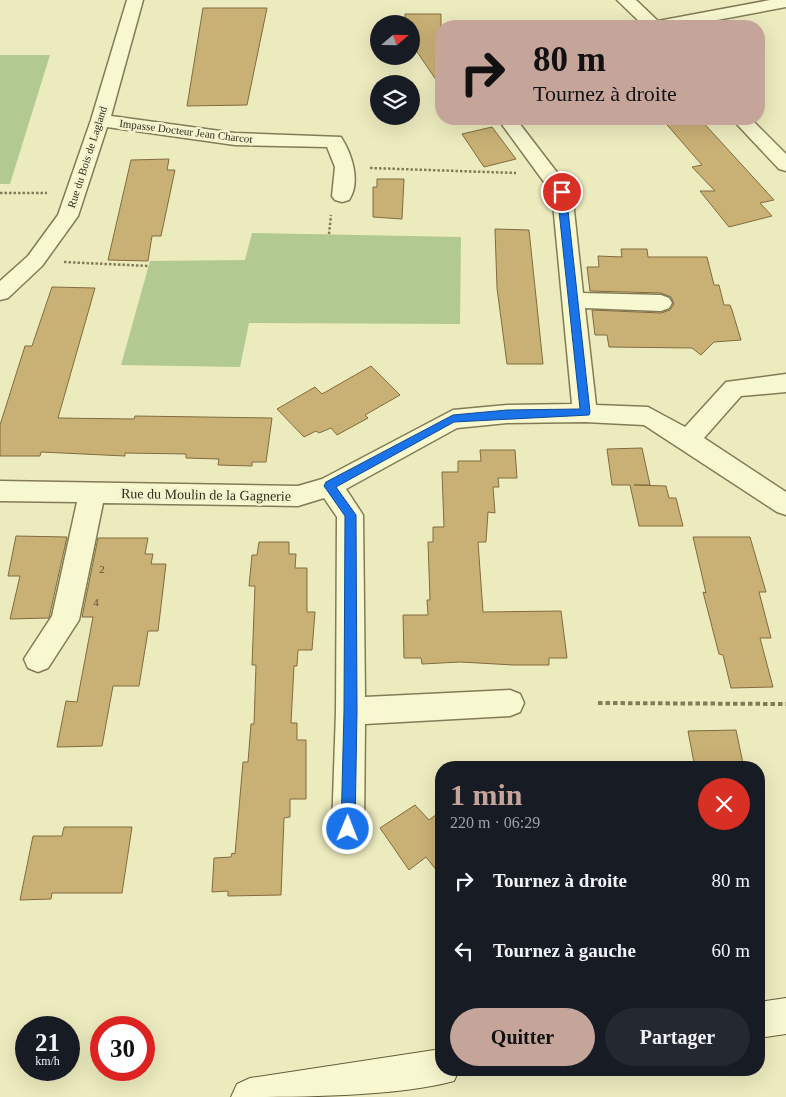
<!DOCTYPE html>
<html lang="fr">
<head>
<meta charset="utf-8">
<style>
	body { margin:0; font-family:Georgia,serif; background:#242831; color:#f1f3f6; height:100vh; display:flex; flex-direction:column; font-size:19px; white-space:nowrap }
	* { box-sizing:border-box; margin:0 }
	p { font-size:16px; color:#9ea1a6 }
	.icon { flex:none; width:28px; height:28px; fill:none; stroke:currentColor; stroke-width:2; stroke-linecap:round; stroke-linejoin:round }
	.map { position:relative; flex:1; overflow:hidden }
	.drawer { position:absolute; left:435px; top:761px; width:330px; height:315px; display:flex; flex-direction:column; background:#171b24; border-radius:20px; box-shadow:0 5px 20px #0002 }
	.drawer>* { flex:none }
	.hud { position:absolute; left:435px; top:20px; width:330px; height:105px; border-radius:20px; box-shadow:0 5px 20px #0002; background:#c5a59a; color:#111; overflow:hidden }
	.needle { width:32px; rotate:70deg }
	.buttons { position:absolute; left:370px; top:15px; display:grid; gap:10px }
	.buttons a { display:grid; place-items:center; width:50px; height:50px; border-radius:50%; background:#171b24; box-shadow:0 5px 20px #0002; font-size:25px }
	.speed { position:absolute; left:15px; top:1016px; display:flex; gap:10px; font-size:25px; font-weight:700; text-align:center }
	.speed>* { display:grid; place-content:center; width:65px; height:65px; border-radius:50%; background:#171b24; box-shadow:0 5px 20px #0002; line-height:1 }
	.speed small { font-size:12px; font-weight:400 }
	.speed .limit { border:8px solid #d22; background:#fff; color:#111 }
	.pin { position:absolute; display:grid; place-items:center; width:42px; height:42px; color:#fff; margin:-21px; border:2px solid #fff; border-radius:50%; box-shadow:0 1px 5px #0007 }
	.me { position:absolute; width:55px; margin:-28px; rotate:1deg; stroke-linejoin:round; filter:drop-shadow(0 0 4px #0008) }
	.turn { display:flex; align-items:center; gap:18px; height:105px; padding:0 15px; font-size:22px }
	.turn .icon { width:65px; height:65px; stroke-width:2.5 }
	.turn b { display:block; font-size:35px; line-height:42px }
	.round { display:grid; place-items:center; flex:none; width:52px; height:52px; border-radius:26px; background:#242831 }
	.summary { display:flex; align-items:center; justify-content:space-between; height:85px; padding:0 15px }
	h1 { font-size:30px; font-weight:600; line-height:38px; color:#c5a59a }
	.primary-button { display:flex; gap:10px; margin-top:auto; padding:10px 15px }
	.primary-button a { flex:1; height:58px; border-radius:30px; background:#c5a59a; color:#111; font-size:20px; font-weight:600; line-height:58px; text-align:center }
	.primary-button a+a { background:#242831; color:#f1f3f6 }
	ul { padding:0; list-style:none }
	li { display:flex; align-items:center; gap:15px; height:70px; padding:0 15px }
	li div { flex:1 }
	li b { display:block; font-size:19px }
	li em { font-style:normal }
	.map>svg:first-child { display:block }
	.green { fill:#b3c992 }
	.building { fill:#c9b075; stroke:#816c3e }
	.lines { fill:none; stroke-linecap:round; stroke-linejoin:round }
	.street-casing { stroke:#837b57; stroke-width:3 }
	.secondary-casing { stroke:#645c3b; stroke-width:2 }
	.path-far1 { stroke:#837b57; stroke-width:2.5; stroke-dasharray:2.5 2; stroke-linecap:butt }
	.path { stroke:#837b57; stroke-width:4; stroke-dasharray:4.5 3; stroke-linecap:butt }
	.street { fill:#f7f7d0; fill-rule:evenodd }
	.secondary { fill:#f7f7d0; fill-rule:evenodd }
	.route { fill:#1a73e8; stroke:#114b97 }
	.labels { text-anchor:middle; dominant-baseline:central; stroke-width:5; stroke-linejoin:round; paint-order:stroke }
	.far-street-label { font-size:11px; fill:#332d1c; stroke:#f3f3cd }
	.number-label { font-size:11px; fill:#584e32 }
	.street-label { font-size:14px; fill:#332d1c; stroke:#f3f3cd }
</style>
</head>
<body>
<div class="map">
<svg width="786" height="1097" viewBox="0 0 786 1097">
	<rect width="100%" height="100%" fill="#ecebbe"/>
	<path class="green" d="M0 55H50L10 184H0Z
		M252 233 461 237 460 324 249 323 240 367 121 365 150 261 245 260Z"/>
	<path class="building" d="M203 8H267L247 105 187 106Z
		M405 14H441V87L411 43V24H405Z
		M662 119H700L774 200 760 203 772 216 729 227 700 191H715L692 167 702 165Z
		M492 127 516 159 484 167 462 134Z
		M169 159 167 170H175L161 236H152L148 261 108 260 131 160Z
		M377 179H404L402 219 373 217V187H377Z
		M495 229 529 230 543 364H507L497 288Z
		M621 249H647L648 257H707L714 285H719L724 305H730L732 310 741 340 714 342 701 355 692 348 609 347 607 335H595L592 310 661 313 670 310 674 304 671 297 661 293 590 291 587 267H599L598 256 622 257Z
		M52 287 95 288 58 418 134 419 135 416 272 418 266 462H252V466L218 465 219 459 186 458V454L125 453V456L41 452 40 456H0V425L25 346H32Z
		M371 366 400 395 365 415 368 418 337 435 331 428 319 433 316 431 304 437 277 409 315 387 322 394Z
		M642 448 650 485H634L666 486 669 498H676L683 526H639L630 485H612L607 449Z
		M480 450H515L517 478H498L499 487H493L495 513 488 512 486 542H478L483 612 561 611 567 658H549V665H514L460 662 422 664 421 658H404L403 615H428L427 600H430L428 542H433V527H444L442 472H458V461H481Z
		M16 536 67 537 49 618 10 619 20 576H8Z
		M693 537H750L766 592H759L771 638H760L773 687 731 688 723 655 719 654 703 592 706 593Z
		M98 538H148L145 554H153L151 564H166L158 631H148L139 686H113L102 746 57 747 66 701 77 702 93 617H82Z
		M259 542H289V554H296L295 568H307V612H315L312 650H298L297 666H294L291 723H297V740H306V799H290V817L284 818 281 895 228 896V891L212 892 214 858 231 857 232 853 235 854 243 762H248L251 724H254L256 665H252L255 586H249L252 555H257Z
		M736 730 744 768H695L688 731Z
		M415 805 429 820 441 811V876L426 857 409 870 380 828Z
		M64 827H132L122 893H52L51 899 20 900 33 836H62Z"/>
	<g class="lines">
		<g class="street-casing">
			<path id="street" d="M127 0H143L111 116 235 133 341 137C352 154 361 182 349 200L342 202 335 200 332 196 335 167 327 147 235 145 107 127 78 216 42 266 8 298 0 300V281L28 256 58 215 91 120Z
				M617 0H636L658 21 770 0H786V7L685 26H644Z
				M498 119H516L572 192 583 293 661 295 669 298 672 303 669 308 661 311 585 308 596 405 648 407 685 427 726 382 786 374V392L741 396 704 438 786 492V515L777 512 644 425 585 422 507 423 457 428 346 489 363 515 365 697 510 690 520 694 524 703 520 712 510 716 365 724 364 829 359 840 348 844 337 840 332 829 336 711 337 517 324 498 298 506 103 503 79 620 48 668 38 672 28 668 24 659 52 616 77 502 0 501V481L298 486 322 479 453 410 507 405 572 404 552 193Z
				M732 119H751L786 154V171L779 169Z"/>
		</g>
		<g class="secondary-casing">
			<path id="secondary" d="M786 998V1034L759 1038V1002Z
				M441 1049V1070H459L454 1081C395 1097 296 1097 231 1097L237 1084 250 1078Z"/>
		</g>
		<path class="path-far1" d="M370 168 516 173
			M0 193H47
			M329 234 331 215
			M64 262 149 266"/>
		<path class="path" d="M598 703 786 704"/>
		<use href="#street" class="street"/>
		<use href="#secondary" class="secondary"/>
	</g>
	<path class="route" d="M562 189 566 192 590 412 589 415 454 422 336 487 356 515 357 711 355 829 353 834 348 836 343 834 341 829 344 711 345 516 324 486 326 482 453 415 507 410 580 409 557 192Z"/>
	<g class="labels">
		<g class="far-street-label">
			<text transform="translate(186 131) rotate(7)">Impasse Docteur Jean Charcot</text>
			<text transform="translate(87 157) rotate(-72)">Rue du Bois de Lagland</text>
		</g>
		<g class="number-label">
			<text x="102" y="569">2</text>
			<text x="96" y="602">4</text>
		</g>
		<g class="street-label">
			<text transform="translate(206 495) rotate(1)">Rue du Moulin de la Gagnerie</text>
		</g>
	</g>
</svg>
<div class="buttons">
<a><svg class="needle" viewBox="-14 -14 28 28"><path d="M0-13l5 13h-10z" fill="#e53935"/><path d="M0 13l5-13h-10z" fill="#9ea1a6"/></svg></a>
<a><svg class="icon" aria-label="layers" viewBox="0 0 24 24"><path d="M12 4l9 5-9 5-9-5zM3 14l9 5 9-5"/></svg></a>
</div>
<div class="speed"><div>21<small>km/h</small></div><div class="limit">30</div></div>
<div class="pin" style="left:562px;top:192px;background:#d93025"><svg class="icon" aria-label="arrive" viewBox="0 0 24 24"><path d="M6 21V4h12l-3 4 3 4H6"/></svg></div>
<svg class="me" style="left:348px;top:829px" viewBox="-20 -20 40 40"><circle r="17" fill="#1a73e8" stroke="#fff" stroke-width="3"/><path d="M0-11L8 9 0 5-8 9z" fill="#fff"/></svg>
<div class="hud">
<div class="turn"><svg class="icon" aria-label="right" viewBox="0 0 24 24"><path d="M7 20v-9h11M14 6l5 5-5 5"/></svg><div><b>80 m</b>Tournez à droite</div></div>
</div>
<section class="drawer">
<div class="summary"><div><h1>1 min</h1><p>220 m · 06:29</p></div><a class="round" style="background:#d93025;color:#fff"><svg class="icon" aria-label="close" viewBox="0 0 24 24"><path d="M6 6l12 12M18 6L6 18"/></svg></a></div>
<ul>
<li><svg class="icon" aria-label="right" viewBox="0 0 24 24"><path d="M7 20v-9h11M14 6l5 5-5 5"/></svg><div><b>Tournez à droite</b></div><em>80 m</em></li>
<li><svg class="icon" aria-label="left" viewBox="0 0 24 24"><path d="M17 20v-9H6M10 6l-5 5 5 5"/></svg><div><b>Tournez à gauche</b></div><em>60 m</em></li>
</ul>
<div class="primary-button"><a>Quitter</a><a>Partager</a></div>
</section>
</div>
</body>
</html>
